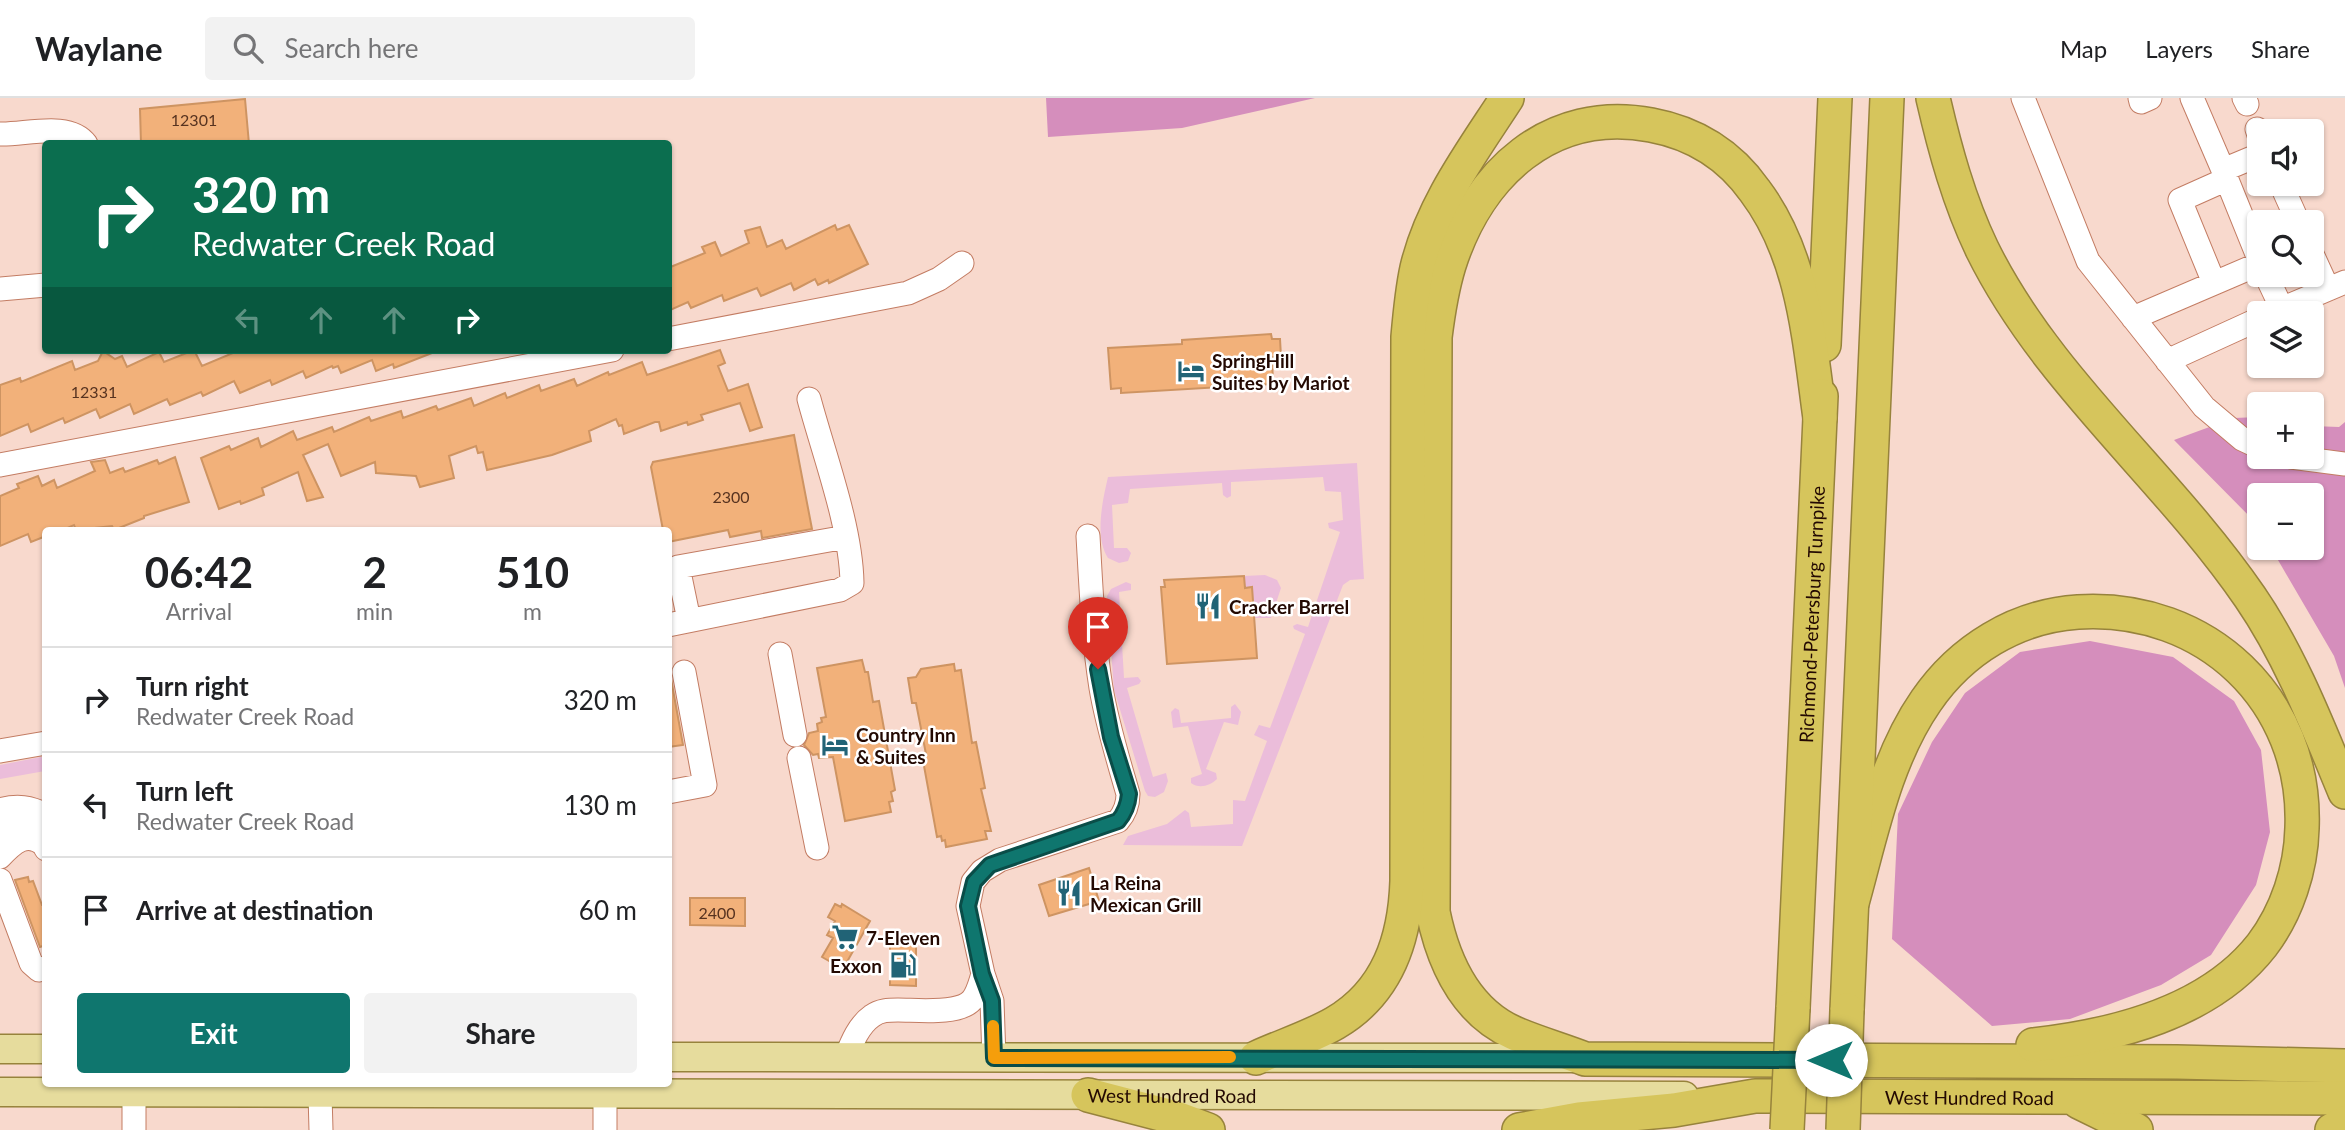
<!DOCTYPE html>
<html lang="en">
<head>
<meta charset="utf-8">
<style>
	body { margin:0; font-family:Lato,sans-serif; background:#f2f2f2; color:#202124; height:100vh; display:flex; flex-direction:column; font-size:26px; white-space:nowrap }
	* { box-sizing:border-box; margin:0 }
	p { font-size:23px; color:#757577 }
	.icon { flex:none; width:38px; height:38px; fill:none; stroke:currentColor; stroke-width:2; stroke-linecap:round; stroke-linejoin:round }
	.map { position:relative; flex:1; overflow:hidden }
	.details { position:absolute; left:42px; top:429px; width:630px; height:560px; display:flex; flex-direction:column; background:#fff; border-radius:7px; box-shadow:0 2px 5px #0004 }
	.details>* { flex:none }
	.guide { position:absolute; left:42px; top:42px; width:630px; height:214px; border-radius:7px; box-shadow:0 2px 5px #0004; background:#0b6e4f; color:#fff; overflow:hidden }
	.buttons { position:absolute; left:2247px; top:21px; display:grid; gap:14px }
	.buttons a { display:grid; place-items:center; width:77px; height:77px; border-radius:7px; background:#fff; box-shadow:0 2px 5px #0004; font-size:35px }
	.pin { position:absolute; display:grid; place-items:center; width:60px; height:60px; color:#fff; margin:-72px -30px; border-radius:50% 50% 50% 0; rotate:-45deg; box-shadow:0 0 7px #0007 }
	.pin .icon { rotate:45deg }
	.me { position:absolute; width:77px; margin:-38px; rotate:270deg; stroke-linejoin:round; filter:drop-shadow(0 0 5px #0008) }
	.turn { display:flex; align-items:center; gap:24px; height:147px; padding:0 35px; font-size:32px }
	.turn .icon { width:91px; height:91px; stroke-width:2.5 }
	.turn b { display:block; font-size:49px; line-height:60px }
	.lanes { display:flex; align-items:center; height:66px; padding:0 35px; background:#0003; justify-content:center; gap:35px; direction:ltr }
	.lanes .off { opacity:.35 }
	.eta { display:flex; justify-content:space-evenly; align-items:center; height:119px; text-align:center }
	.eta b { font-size:42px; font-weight:700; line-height:49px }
	.button { display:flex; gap:14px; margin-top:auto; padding:14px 35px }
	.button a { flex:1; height:80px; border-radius:7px; background:#0f766e; color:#fff; font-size:28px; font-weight:700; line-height:80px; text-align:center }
	.button a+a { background:#f2f2f2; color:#202124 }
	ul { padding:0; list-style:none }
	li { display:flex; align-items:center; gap:21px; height:105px; padding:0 35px; border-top:2px solid #e0e0e0 }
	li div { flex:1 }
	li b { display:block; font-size:26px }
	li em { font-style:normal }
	header { display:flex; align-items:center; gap:42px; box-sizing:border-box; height:98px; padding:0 35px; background:#fff; border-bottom:2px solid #e0e0e0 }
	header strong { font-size:33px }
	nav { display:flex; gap:38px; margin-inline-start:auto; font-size:24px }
	.search { width:490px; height:63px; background:#f2f2f2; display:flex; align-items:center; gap:18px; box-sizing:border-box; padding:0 24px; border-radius:7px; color:#757577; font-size:26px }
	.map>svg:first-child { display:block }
	.green { fill:#ebbdda }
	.forest { fill:#d58ebc }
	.building { fill:#f2b17a; stroke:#ce9462; stroke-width:2 }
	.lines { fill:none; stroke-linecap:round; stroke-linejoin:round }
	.minor-casing { stroke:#c37c63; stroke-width:25 }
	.major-casing { stroke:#97833c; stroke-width:31 }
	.highway-casing { stroke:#97833c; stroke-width:36 }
	.minor { stroke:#fff; stroke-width:23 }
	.major { stroke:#e6dc9d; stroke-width:28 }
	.highway { stroke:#d6c55c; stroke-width:33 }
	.highway-bridge-casing { stroke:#97833c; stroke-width:36; stroke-linecap:butt }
	.highway-bridge { stroke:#d6c55c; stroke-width:33 }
	.route-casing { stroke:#0a4d48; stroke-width:18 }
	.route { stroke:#0f766e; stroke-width:12 }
	.slow { stroke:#f59e0b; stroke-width:12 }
	.labels { text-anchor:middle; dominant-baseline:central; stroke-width:5; stroke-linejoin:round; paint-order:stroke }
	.number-label { font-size:16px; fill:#573320 }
	.poi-label { font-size:19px; font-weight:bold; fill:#230902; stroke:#fff; text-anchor:start }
	.street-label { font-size:19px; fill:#230902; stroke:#fff }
</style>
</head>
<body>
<header>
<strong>Waylane</strong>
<div class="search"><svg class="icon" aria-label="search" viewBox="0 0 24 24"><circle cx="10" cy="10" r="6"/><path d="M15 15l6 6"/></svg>Search here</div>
<nav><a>Map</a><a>Layers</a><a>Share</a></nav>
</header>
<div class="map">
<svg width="2345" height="1032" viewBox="0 0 2345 1032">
	<rect width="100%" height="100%" fill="#f8d9cd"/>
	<path class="green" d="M1357 365 1364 481 1350 482 1343 487 1242 748 1123 747 1128 738 1167 726 1185 712 1189 715 1191 729 1233 726V702L1245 703 1267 643 1254 637 1259 627 1270 630 1305 536 1294 531 1293 528 1297 526 1308 529 1340 434 1329 430 1328 425 1343 422 1341 394 1325 393 1323 379 1231 384V398L1227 400 1223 397 1222 385 1130 391 1128 405 1112 407 1114 450H1127L1131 455 1128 463 1119 465 1108 460C1094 439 1103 401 1108 379Z
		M1265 477 1277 482 1281 490 1271 520H1254L1252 490H1245L1244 478Z
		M1126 484 1131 486V492L1119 494 1124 580 1138 579 1141 583 1139 586 1127 590 1153 679 1166 675 1168 683 1164 694 1155 699 1148 698 1145 693 1114 592 1107 498 1111 491Z
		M1235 606 1241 614 1238 627 1224 624 1206 671 1216 675 1217 681C1210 688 1199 691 1191 685V680L1202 676 1188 628 1173 630 1171 614 1175 610 1179 612 1181 625 1231 620V609Z
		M41 659 45 660V673L0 681V667Z"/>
	<path class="forest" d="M1046 0H1315L1182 30 1048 39Z
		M2259 319V359H2312V328L2339 329 2345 324V590L2334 558 2271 450H2312V397H2259V428L2174 342 2234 320Z
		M2090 543 2173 559 2234 603 2261 652 2270 734 2256 787 2211 857 2161 887 2070 921 1992 928 1892 841 1898 716 1932 644 1965 595 2020 554Z"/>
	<path class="building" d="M245 1 249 46H141L140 11Z
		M835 127 837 132 849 127 868 166 829 185 828 182 818 187 815 181 794 192 791 185 761 198 757 190 724 203 722 197 691 210 688 204 668 213V170L705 155 702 149 715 144 721 158 749 145 745 133 760 129 767 149 782 142 786 151Z
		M1271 236 1272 241H1280L1281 259H1272L1273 286 1121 295V290L1111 291 1108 250 1182 246V242Z
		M194 252 202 268 240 252 437 253 394 270 393 266 376 273 372 262 341 275 338 268 333 270 332 268 306 280 303 273 272 287 270 282 240 295 234 283 203 298 201 294 170 307 167 301 134 316 130 306 100 320 96 311 65 325 63 320 31 334 28 326 0 338V287L20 280 21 284 72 263 75 272 98 263 103 253 115 261 122 258 127 269 159 254 164 264Z
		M720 252 725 265 718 268 728 293 748 286 762 329 750 333 740 305 701 317 703 322 688 327 687 324 661 333 659 324H655L624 336 622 327 619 328 616 321 589 333 591 343 552 357 487 372 483 354 478 355 476 348 449 358 454 380 420 389 416 378 376 375 375 364 341 378 328 346 303 357 323 399 307 403 298 374 262 390 264 397 241 406 240 403 219 411 201 360 229 348 231 352 258 340 261 349 293 333 297 342 332 329 334 334 369 319 371 323 401 313 403 320 436 308 438 312 471 300 474 308 505 295 507 300 539 287 541 293 574 281 577 288 608 274 609 277 642 264 647 277Z
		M794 337 812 431 762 440 761 433 730 439 728 432 668 444V432H663L651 369 653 364Z
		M175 359 189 404 144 418V420L114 432 112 428 76 432 74 427 63 432H46V438L31 444 28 436 0 448V398L19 390 17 386 38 378 42 388 54 382 57 390 95 373 91 364 105 362 110 375 123 370 125 374 157 362 159 366Z
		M1244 478 1245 490 1252 489 1257 560 1167 566 1161 489H1165L1164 482Z
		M862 562 865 574H868L873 604 879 603 895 692 891 694 893 703 889 704 891 714 845 723 833 659 819 660 818 656 813 657 804 647 809 635 818 633 817 626 822 624 821 620 826 619 817 570Z
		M954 566 955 573 961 572 972 645 976 644 985 690 981 691 991 733H985L987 741 946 749 945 742 942 743 941 738 937 739 922 657 926 656 916 605H912L908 580 916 579 921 571Z
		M670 575 683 647 668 649V576Z
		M1089 770 1099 803 1049 818 1039 787Z
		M28 779 29 784 33 783 42 807H46V847L40 849 15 782Z
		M690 800H745V828L690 827Z
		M835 806 841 809 842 806 870 823 843 871 822 859 833 840 827 837 835 823 828 819Z
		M890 846H916V888L890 887Z"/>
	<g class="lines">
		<g class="minor-casing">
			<path id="minor" d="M2023 0 2088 163 2204 309 2242 341 2259 349
				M2140 0 2141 4 2150 0
				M2192 0 2223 72
				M2244 0 2247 6
				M2257 31 2259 37
				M0 36C25 37 69 23 86 46
				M2259 57 2223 72 2259 161
				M2281 86 2298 124
				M2312 156 2328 191
				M2266 177 2282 211
				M2214 185 2180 102 2227 81
				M0 191 46 187
				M2272 215 2345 184
				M2133 220 2259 166
				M668 241 908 195 939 181 962 165
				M2167 263 2259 221
				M2291 359 2345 366
				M0 367 612 252
				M689 522 678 469 846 439
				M668 527 840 492 852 485C851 428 824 357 809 301
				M780 556 795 637
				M0 653 46 645
				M799 660 817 750
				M668 694 705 687 684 574
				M0 712C17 707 30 709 46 717
				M0 739 8 728C28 719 37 734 46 751
				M0 759C13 745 27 732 44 747
				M0 782 31 865 39 872
				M846 959C852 944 859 927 872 918 880 912 889 912 898 912 917 912 959 917 972 902 978 895 980 885 983 876
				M994 960 992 903 983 876 968 808 973 784 982 773 1000 762 1118 723C1125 715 1128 707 1128 696 1118 661 1107 626 1101 590 1093 540 1091 489 1088 438
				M320 996 321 1032
				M605 997V1032
				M134 1032V996"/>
		</g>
		<g class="major-casing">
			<g id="major">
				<path d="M0 951H46"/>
				<path d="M668 959 1572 960"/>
				<path id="s1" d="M0 994 1684 998"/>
			</g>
		</g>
		<g class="highway-casing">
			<g id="highway">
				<path d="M1933 0C1945 52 1959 103 1982 151 2047 283 2167 378 2250 499 2290 557 2318 629 2345 694"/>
				<path d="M1824 247 1835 0"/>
				<path d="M1820 320C1809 241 1804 158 1755 93 1729 56 1694 35 1651 27 1550 8 1478 76 1449 167 1442 190 1438 215 1435 239L1433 814C1443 863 1465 913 1514 935 1537 945 1562 952 1585 961L2177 964 2345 968"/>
				<path d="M1852 805C1871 737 1885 662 1926 603 1961 552 2016 518 2078 514 2206 506 2307 602 2302 730 2301 771 2287 814 2262 847 2209 915 2114 938 2033 947"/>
				<path id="s2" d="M1793 910 1821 298"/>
				<path d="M1847 912 1887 0"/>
				<path d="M1256 960C1282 948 1311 939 1335 925 1388 894 1405 841 1407 783L1408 239C1410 216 1412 193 1417 170 1432 107 1472 54 1507 0"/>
				<path d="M1088 997 1176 1020 1208 1032"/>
				<path d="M2079 1004 2136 1032"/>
				<path id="s3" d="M1519 1032 1579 1021 1674 1012 1755 998 2345 1000"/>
				<path d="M2332 1032 2345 1025"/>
			</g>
		</g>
		<use href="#minor" class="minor"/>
		<use href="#major" class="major"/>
		<use href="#highway" class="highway"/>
		<g class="highway-bridge-casing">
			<path id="highway-bridge" d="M1787 1032 1793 910
				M1843 1032 1847 912"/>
		</g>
		<use href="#highway-bridge" class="highway-bridge"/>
	</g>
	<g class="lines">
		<g class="route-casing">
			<path id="route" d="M1098 571 1111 639 1129 696C1128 707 1125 715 1118 723L990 767 974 784 968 808 982 876 992 903 994 960 1831 962"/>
		</g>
		<use href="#route" class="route"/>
		<path class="slow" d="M993 928 994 960 1230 959"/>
	</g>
	<defs>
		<g id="hotel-bare" transform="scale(2.1)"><path d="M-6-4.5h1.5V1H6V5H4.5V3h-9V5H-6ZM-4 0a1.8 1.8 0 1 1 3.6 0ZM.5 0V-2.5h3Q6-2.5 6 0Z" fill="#216376" stroke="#fff" stroke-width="2.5" paint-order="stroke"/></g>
		<g id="restaurant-bare" transform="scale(2.1)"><path d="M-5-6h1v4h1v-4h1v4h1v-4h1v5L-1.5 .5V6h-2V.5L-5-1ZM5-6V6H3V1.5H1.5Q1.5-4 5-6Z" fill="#216376" stroke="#fff" stroke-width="2.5" paint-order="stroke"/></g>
		<g id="supermarket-bare" transform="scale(2.1)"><path d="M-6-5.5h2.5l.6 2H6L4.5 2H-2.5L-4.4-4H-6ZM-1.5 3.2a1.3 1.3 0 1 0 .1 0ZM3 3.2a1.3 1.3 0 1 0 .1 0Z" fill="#216376" stroke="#fff" stroke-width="2.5" paint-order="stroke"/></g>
		<g id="fuel-bare" transform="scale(2.1)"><path d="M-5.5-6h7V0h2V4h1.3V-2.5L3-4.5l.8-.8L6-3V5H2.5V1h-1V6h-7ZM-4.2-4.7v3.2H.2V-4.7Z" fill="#216376" stroke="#fff" stroke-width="2.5" paint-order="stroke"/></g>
	</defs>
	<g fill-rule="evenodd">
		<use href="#hotel-bare" x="1191" y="273"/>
		<use href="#restaurant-bare" x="1208" y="508"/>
		<use href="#hotel-bare" x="835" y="647"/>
		<use href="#restaurant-bare" x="1069" y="795"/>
		<use href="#supermarket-bare" x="845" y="839"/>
		<use href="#fuel-bare" x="903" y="867"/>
	</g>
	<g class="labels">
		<g class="number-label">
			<text x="194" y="21">12301</text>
			<text x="94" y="293">12331</text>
			<text x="731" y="398">2300</text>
			<text x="717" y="814">2400</text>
		</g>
		<g class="poi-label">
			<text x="1212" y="262">SpringHill<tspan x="1212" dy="22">Suites by Mariot</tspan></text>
			<text x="1229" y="508">Cracker Barrel</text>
			<text x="856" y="636">Country Inn<tspan x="856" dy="22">&amp; Suites</tspan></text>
			<text x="1090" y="784">La Reina<tspan x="1090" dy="22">Mexican Grill</tspan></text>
			<text x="866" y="839">7-Eleven</text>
			<text x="882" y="867" text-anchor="end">Exxon</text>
		</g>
		<g class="street-label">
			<text stroke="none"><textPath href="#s2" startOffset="394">Richmond-Petersburg Turnpike</textPath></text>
			<text stroke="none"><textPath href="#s1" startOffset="1172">West Hundred Road</textPath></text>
			<text stroke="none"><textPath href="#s3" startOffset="453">West Hundred Road</textPath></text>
		</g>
	</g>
</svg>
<div class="buttons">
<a><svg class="icon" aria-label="sound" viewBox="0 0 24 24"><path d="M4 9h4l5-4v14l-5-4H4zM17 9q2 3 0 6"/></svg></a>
<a><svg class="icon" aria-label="search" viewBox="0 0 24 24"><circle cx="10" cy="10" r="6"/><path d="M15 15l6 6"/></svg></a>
<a><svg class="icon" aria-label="layers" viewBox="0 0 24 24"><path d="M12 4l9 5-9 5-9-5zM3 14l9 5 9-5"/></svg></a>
<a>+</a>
<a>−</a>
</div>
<div class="pin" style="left:1098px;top:571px;background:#d93025"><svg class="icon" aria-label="arrive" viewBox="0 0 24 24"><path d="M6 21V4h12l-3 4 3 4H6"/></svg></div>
<svg class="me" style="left:1831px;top:962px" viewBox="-20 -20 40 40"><circle r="19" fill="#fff"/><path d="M0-13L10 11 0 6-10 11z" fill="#0f766e"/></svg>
<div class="guide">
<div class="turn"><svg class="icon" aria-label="right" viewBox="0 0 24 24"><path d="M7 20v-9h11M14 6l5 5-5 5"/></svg><div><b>320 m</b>Redwater Creek Road</div></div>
<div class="lanes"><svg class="icon off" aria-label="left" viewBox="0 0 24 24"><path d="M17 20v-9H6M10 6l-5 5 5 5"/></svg><svg class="icon off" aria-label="ahead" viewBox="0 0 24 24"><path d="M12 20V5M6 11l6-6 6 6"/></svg><svg class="icon off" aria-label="ahead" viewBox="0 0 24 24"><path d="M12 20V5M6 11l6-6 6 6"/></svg><svg class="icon" aria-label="right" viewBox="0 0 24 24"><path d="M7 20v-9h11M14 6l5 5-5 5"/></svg></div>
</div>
<section class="details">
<div class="eta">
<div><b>06:42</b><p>Arrival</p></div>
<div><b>2</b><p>min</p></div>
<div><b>510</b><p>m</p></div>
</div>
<ul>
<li><svg class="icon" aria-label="right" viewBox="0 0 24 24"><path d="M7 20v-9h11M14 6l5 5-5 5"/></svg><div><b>Turn right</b><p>Redwater Creek Road</p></div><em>320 m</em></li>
<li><svg class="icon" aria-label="left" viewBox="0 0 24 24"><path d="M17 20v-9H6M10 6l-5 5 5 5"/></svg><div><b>Turn left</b><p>Redwater Creek Road</p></div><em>130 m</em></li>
<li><svg class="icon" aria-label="arrive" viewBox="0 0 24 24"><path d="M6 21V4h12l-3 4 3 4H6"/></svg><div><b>Arrive at destination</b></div><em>60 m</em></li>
</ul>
<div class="button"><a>Exit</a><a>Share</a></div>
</section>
</div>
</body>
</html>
